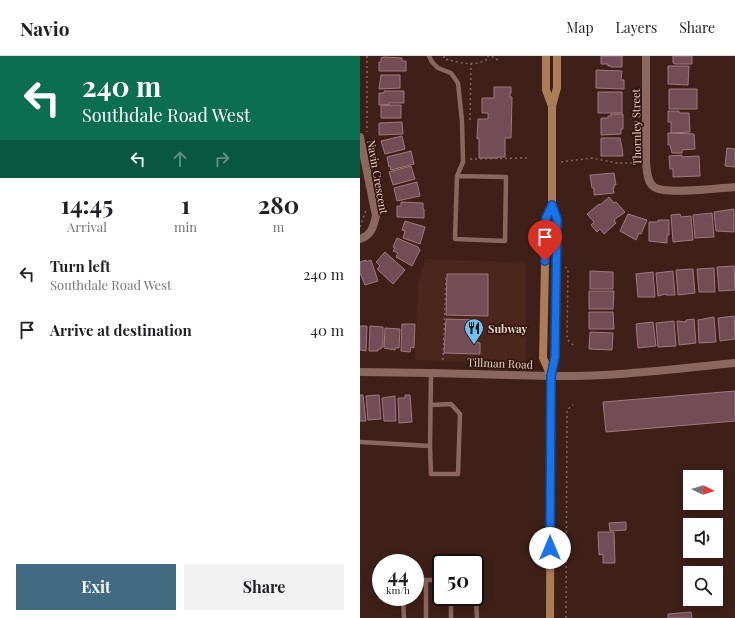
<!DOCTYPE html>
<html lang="en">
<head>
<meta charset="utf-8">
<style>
	body { margin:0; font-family:"Playfair Display",serif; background:#f2f2f2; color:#202124; height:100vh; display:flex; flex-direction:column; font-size:15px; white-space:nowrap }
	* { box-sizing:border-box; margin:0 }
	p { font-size:13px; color:#757577 }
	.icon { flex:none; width:22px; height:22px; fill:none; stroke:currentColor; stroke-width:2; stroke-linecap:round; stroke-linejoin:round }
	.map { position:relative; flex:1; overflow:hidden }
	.sheet { display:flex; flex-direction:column; background:#fff; width:360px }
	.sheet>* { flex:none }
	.banner { background:#0b6e4f; color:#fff; overflow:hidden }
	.needle { width:26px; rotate:95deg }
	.fabs { position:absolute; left:323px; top:414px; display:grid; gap:8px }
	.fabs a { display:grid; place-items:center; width:40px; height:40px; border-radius:0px; background:#fff; box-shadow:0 2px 10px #0003; font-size:20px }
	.speed { position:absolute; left:12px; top:498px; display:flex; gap:8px; font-size:20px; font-weight:700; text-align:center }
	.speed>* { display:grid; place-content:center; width:52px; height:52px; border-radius:50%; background:#fff; box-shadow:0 2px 10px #0003; line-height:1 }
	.speed small { font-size:10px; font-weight:400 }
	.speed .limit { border:2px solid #111; border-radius:6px; background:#fff; color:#111 }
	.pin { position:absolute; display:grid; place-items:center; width:34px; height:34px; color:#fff; margin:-41px -17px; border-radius:50% 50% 50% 0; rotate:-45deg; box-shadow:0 0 4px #0007 }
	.pin .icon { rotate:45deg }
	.me { position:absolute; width:44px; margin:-22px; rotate:0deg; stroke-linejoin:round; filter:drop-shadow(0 0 3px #0008) }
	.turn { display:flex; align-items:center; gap:14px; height:84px; padding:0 16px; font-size:18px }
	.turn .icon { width:52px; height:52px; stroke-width:2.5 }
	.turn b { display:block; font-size:28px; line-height:34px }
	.lanes { display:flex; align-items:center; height:38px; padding:0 16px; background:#0003; justify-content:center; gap:20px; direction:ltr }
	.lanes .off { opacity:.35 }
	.eta { display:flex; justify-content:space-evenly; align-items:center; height:68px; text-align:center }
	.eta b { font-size:24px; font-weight:700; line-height:28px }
	.cta { display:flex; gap:8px; margin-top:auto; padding:8px 16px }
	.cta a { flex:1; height:46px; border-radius:0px; background:#426a81; color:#fff; font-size:16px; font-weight:700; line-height:46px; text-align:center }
	.cta a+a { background:#f2f2f2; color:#202124 }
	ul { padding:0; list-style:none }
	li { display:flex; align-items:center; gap:12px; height:56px; padding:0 16px }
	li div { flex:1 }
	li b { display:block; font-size:15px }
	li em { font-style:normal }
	header { display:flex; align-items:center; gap:24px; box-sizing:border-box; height:56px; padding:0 20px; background:#fff; border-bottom:1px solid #e0e0e0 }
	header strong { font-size:19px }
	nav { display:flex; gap:22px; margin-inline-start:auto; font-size:14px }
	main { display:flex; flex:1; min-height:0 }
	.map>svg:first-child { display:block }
	.built { fill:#4b261d }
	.building { fill:#734d56; stroke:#9f7981 }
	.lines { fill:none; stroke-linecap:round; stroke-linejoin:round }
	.path { stroke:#826860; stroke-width:1.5; stroke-dasharray:2 3; stroke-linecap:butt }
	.service { stroke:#8b685d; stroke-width:4.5 }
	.minor { stroke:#8b685d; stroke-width:8 }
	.tertiary { stroke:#8b685d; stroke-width:8 }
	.secondary { stroke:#ab7c58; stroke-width:8 }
	.route-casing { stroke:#114b97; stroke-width:10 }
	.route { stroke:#1a73e8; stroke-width:7 }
	.labels { text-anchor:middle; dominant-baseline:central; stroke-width:3.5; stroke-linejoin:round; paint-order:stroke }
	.street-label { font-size:11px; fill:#e6d1cb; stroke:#33170e }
	.poi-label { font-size:11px; font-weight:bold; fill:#e6d1cb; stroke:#33170e; text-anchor:start }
</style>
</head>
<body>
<header>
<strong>Navio</strong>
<nav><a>Map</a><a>Layers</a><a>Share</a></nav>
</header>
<main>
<section class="sheet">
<div class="banner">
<div class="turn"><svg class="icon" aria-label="left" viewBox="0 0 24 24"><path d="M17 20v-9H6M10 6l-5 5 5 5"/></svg><div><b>240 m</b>Southdale Road West</div></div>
<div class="lanes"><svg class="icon" aria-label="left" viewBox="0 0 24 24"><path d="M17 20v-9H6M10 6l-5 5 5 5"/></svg><svg class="icon off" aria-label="ahead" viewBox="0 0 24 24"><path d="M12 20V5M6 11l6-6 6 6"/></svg><svg class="icon off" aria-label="right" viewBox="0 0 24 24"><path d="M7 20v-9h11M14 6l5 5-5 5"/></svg></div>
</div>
<div class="eta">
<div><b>14:45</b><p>Arrival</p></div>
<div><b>1</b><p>min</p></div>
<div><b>280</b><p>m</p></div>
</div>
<ul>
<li><svg class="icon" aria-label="left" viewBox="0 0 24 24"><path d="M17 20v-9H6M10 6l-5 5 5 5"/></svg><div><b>Turn left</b><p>Southdale Road West</p></div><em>240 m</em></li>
<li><svg class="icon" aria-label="arrive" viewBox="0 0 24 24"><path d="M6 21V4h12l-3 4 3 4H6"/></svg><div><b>Arrive at destination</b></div><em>40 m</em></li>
</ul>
<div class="cta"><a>Exit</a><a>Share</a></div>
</section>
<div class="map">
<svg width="375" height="562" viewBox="0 0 375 562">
	<rect width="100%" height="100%" fill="#3e2018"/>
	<path class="built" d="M65 203 166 207V309L55 304 58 228Z"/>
	<path class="building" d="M241 0H263L262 1V11H251V10H248V8H241Z
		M313 0H332V8H315L313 7Z
		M24 1 42 2V5H46V15H19V6H21V2Z
		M308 10H329L328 29 308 28Z
		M236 14 262 15 261 24H264V33L236 32Z
		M21 19H40V32L19 33Z
		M134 31H151V37H150V41H152L151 82H145V101H138V102H119V82L117 83 118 63H128V57H122V42H134Z
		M309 33H337V53H309Z
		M24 35H44V47H29V49H19V37H24Z
		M238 36H262V57H238Z
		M21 49H41V62H21Z
		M308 55H319V57H329L330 76 311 77V66H308Z
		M251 58H263V73H261V78L241 79V62H248V60H251Z
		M42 66 43 78 19 79V67Z
		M308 77 334 78 335 93 322 94V97H312L310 89H308Z
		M42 80 45 93 25 98 21 85Z
		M241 82H260L262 92 263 100H241Z
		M367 92 375 93V111L365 110Z
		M51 95 54 108 31 114 30 110 29 111 27 101Z
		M322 99V101L339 100 340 120 313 121V113H310L309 100Z
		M51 110 55 123 33 129 29 116Z
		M254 117 256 129H254V132H253L254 137 234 139V132H232L230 119Z
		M57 126 60 140 37 145 34 132Z
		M249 141 254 147 256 146 265 156 254 164 256 167 244 178 240 173 237 176 231 169 234 166 227 158 239 148 240 149Z
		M41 146 63 147V153H64V162L37 161V150H41Z
		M374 153V176L356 175 354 156Z
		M352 157 354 181 335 182 333 159Z
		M268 158 287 164 281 178 279 177 276 184 260 175Z
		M320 158 321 161 331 160 333 184 313 186 311 159Z
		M298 164H309V179H307V187L289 185V166H298Z
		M45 165 65 171 60 188 43 182 45 175 42 174Z
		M37 182 58 191 60 194 52 210 36 201 38 197 33 195 35 192 33 191Z
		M25 196 45 214 33 228 17 213 20 210 16 206Z
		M6 204V206L11 204 18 225 5 229 0 217V206Z
		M374 210 375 234 359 235 357 211Z
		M354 212 355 236H339L337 213Z
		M333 213 335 237 318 239 316 214Z
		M230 215 253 216V233H230Z
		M313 215 315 239H306V238L298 240 296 217Z
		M293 216 295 241H278L276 218Z
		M87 218H128V260L86 259Z
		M229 235H254L253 253H229Z
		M229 256H253L254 273H229Z
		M374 260 375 283 360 285 358 262Z
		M354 261 356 286 339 287 338 264Z
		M86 263 117 264 116 286 120 287V298L84 297Z
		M334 263 336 287 319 289 317 265 326 266V264Z
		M314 265 316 290 298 291 296 267Z
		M293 266 296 290 278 292 276 268Z
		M42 268H55L54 292 51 291 50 296 41 295Z
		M0 270H7L6 295 0 294Z
		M10 270 23 271V291H21V293H18V295H9Z
		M25 272 40 273 39 292H35V294L24 292Z
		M230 276 253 277 252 294 229 293Z
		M375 335V365L246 376 243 346Z
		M0 339H3L6 365H0Z
		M19 339 21 363 8 364 6 340Z
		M45 339H50L52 366 39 367 38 342H45Z
		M35 340 36 365H24L22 342Z
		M266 466V474L250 475 249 467Z
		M238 476H254L255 507H243V498L239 499Z
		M331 556 332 562H308V558Z"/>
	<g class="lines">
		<path class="path" d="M7 0V76
			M84 0V3C99 6 111 11 126 4L127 0 134 1 139 5
			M110 64 111 8
			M110 103 167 102
			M201 106 232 102 257 107H278
			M18 123 25 150 24 154
			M0 171 6 154
			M205 211 208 213 207 283 213 289
			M83 304 86 220
			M206 562 207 354 213 349"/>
		<path class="service" d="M69 0 72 6 78 12 91 17 98 27 102 65 103 106 97 120 95 183 145 185 146 121 97 120
			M0 386 70 390 71 317
			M70 390 71 418H98L100 358 91 348 71 349
			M55 523 66 524
			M115 526 117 562
			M43 541 44 562
			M66 562V524H81
			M91 562V541"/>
		<path class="minor" d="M286 0V107C287 115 287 126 294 131 305 139 359 132 375 131
			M0 81 16 160C13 171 12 179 0 183
			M0 316 71 317 191 320"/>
		<path class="tertiary" d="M191 320C252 321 314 313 375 307"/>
		<path class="secondary" d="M186 0V34L192 50
			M191 320 183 302 186 162 192 149
			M190 562 191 320 195 301 197 163 192 149V50L197 32V0"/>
	</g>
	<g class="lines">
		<g class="route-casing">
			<path id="route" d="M185 205 186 162 192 149 197 163 195 301 191 320 190 492"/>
		</g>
		<use href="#route" class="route"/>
	</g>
	<defs>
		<g id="restaurant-pin" transform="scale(1)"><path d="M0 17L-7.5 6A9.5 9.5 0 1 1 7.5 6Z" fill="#6bc3f2" stroke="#33170e"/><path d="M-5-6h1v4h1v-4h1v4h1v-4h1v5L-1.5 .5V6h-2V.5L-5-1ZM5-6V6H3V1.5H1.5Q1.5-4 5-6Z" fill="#111"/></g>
	</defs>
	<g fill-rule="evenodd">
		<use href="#restaurant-pin" x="114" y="272"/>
	</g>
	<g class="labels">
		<g class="street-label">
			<text transform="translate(276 71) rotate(-91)">Thornley Street</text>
			<text transform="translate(18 121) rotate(80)">Navin Crescent</text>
			<text transform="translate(140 307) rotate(2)">Tillman Road</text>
		</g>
		<g class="poi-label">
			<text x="128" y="272">Subway</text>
		</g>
	</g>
</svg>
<div class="fabs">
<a><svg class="needle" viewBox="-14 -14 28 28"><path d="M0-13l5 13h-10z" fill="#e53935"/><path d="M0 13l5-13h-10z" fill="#757577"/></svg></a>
<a><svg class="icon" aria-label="sound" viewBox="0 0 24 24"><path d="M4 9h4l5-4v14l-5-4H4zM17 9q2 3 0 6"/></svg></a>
<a><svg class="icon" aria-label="search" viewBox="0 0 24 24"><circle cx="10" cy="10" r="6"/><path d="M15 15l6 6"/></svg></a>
</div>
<div class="speed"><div>44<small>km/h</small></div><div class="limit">50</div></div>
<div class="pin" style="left:185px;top:205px;background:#d93025"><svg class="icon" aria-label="arrive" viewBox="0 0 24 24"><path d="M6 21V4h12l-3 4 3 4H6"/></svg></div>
<svg class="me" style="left:190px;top:492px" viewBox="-20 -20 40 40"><circle r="19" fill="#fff"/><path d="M0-13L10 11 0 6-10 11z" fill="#1a73e8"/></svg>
</div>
</main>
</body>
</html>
